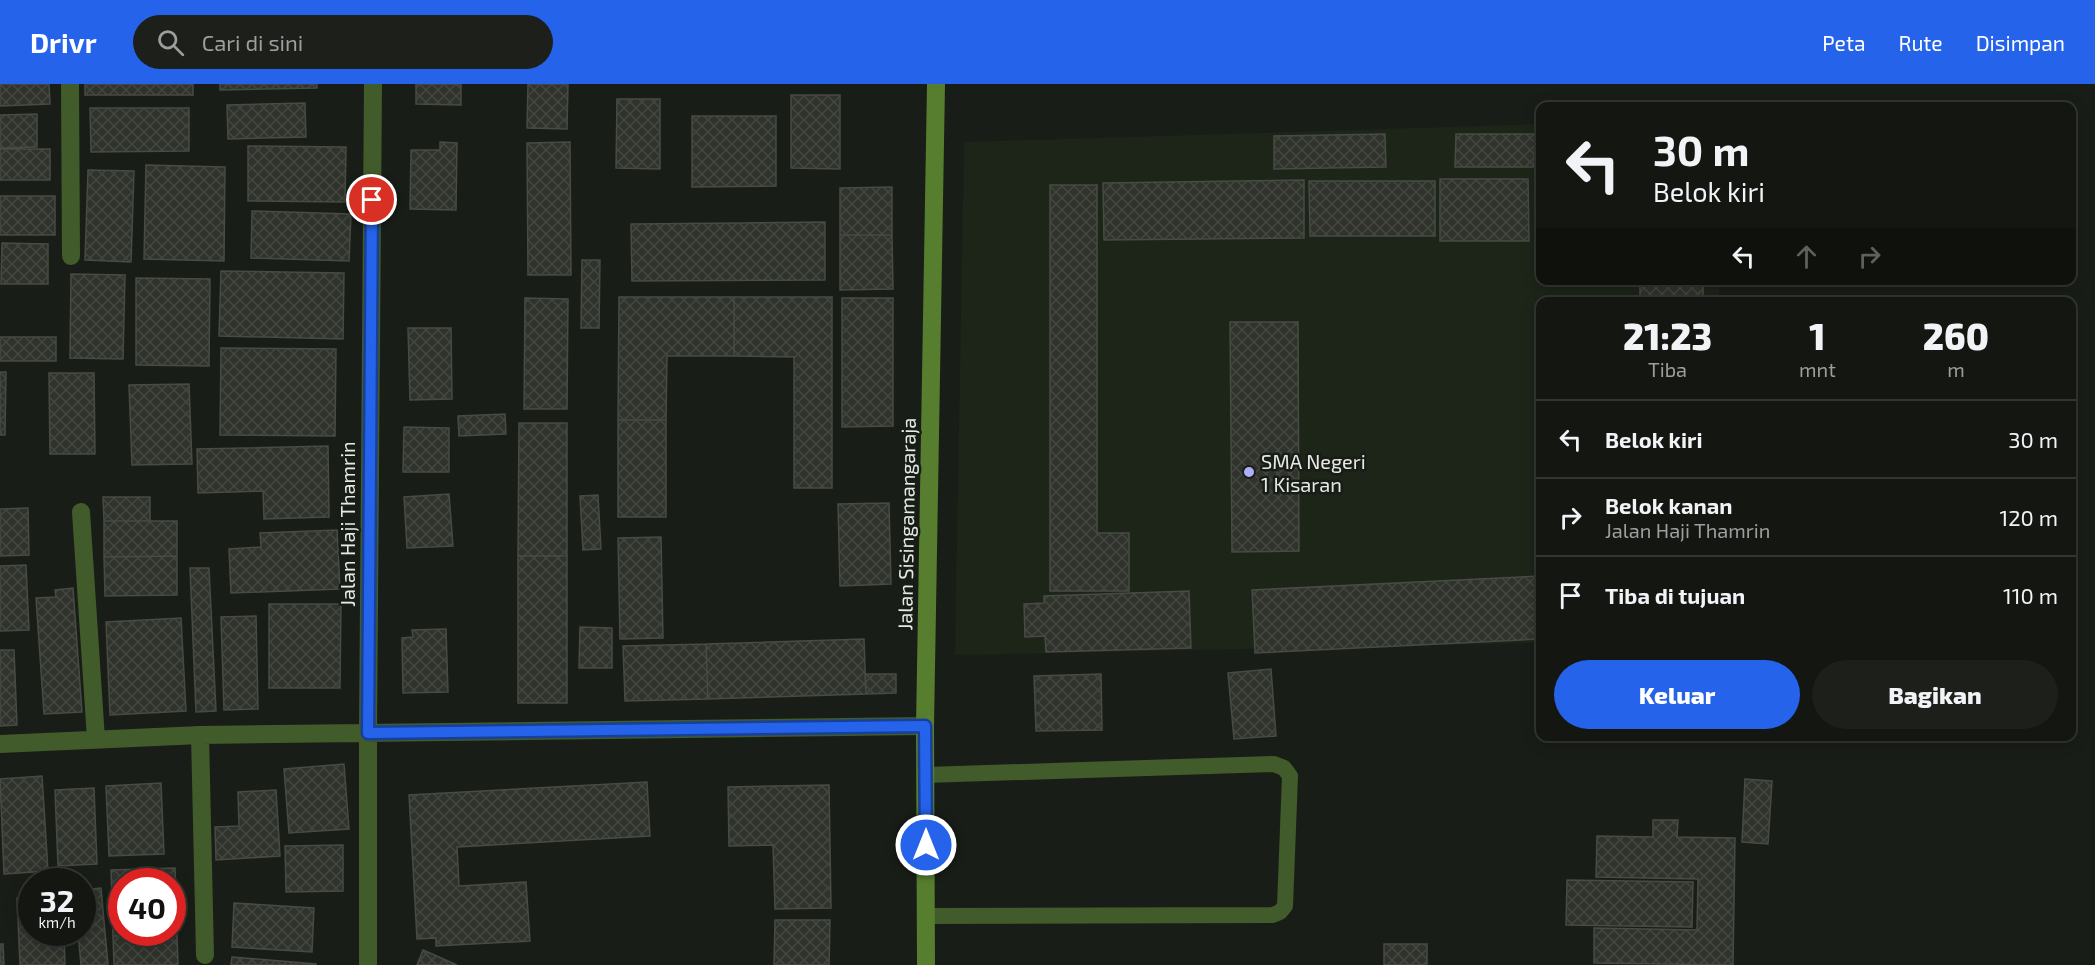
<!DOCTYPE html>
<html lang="id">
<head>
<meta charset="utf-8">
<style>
	body { margin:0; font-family:"Exo 2",sans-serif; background:#1c1f1a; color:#f1f3f6; height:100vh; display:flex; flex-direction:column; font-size:22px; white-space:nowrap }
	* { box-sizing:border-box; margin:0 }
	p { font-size:20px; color:#9d9f9f }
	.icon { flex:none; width:33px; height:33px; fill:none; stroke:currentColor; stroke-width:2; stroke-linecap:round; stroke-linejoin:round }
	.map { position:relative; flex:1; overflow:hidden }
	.side { position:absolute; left:1536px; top:213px; width:540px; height:444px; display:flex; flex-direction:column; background:#131611; border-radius:12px; box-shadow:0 3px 15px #0003,0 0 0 2px #323531 }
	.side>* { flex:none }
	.guide { position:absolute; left:1536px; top:18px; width:540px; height:183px; border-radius:12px; box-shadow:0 3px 15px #0003,0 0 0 2px #323531; background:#131611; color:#f1f3f6; overflow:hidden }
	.speed { position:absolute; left:18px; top:784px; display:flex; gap:12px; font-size:30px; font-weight:700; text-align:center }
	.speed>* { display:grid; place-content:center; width:78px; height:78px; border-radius:50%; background:#131611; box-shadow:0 3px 15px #0003,0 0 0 2px #323531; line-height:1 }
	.speed small { font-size:15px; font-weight:400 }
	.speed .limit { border:9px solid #d22; background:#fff; color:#111 }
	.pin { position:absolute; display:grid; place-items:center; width:51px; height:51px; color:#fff; margin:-26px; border:3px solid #fff; border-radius:50%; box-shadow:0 2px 6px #0007 }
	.me { position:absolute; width:66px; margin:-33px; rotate:0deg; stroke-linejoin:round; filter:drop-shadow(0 0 4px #0008) }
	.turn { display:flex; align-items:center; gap:21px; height:126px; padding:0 18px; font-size:27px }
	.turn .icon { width:78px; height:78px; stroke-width:2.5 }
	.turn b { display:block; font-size:42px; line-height:51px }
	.lanes { display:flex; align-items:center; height:57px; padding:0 18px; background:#0003; justify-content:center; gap:30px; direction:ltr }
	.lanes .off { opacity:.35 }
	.eta { display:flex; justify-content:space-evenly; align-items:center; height:102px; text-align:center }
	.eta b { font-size:36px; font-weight:800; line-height:42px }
	.cta { display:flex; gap:12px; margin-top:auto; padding:12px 18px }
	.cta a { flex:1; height:69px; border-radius:36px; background:#2563eb; color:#fff; font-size:24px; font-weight:800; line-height:69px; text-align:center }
	.cta a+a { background:#1c1f1a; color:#f1f3f6 }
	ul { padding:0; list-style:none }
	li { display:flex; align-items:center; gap:18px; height:78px; padding:0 18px; border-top:2px solid #323531 }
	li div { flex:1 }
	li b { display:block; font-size:22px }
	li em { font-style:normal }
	header { display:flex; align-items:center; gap:36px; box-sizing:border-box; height:84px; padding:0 30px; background:#2563eb; color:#fff }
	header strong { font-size:28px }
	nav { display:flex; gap:33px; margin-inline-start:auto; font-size:21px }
	.search { width:420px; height:54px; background:#1c1f1a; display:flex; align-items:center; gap:15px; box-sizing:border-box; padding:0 21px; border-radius:33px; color:#9d9f9f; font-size:22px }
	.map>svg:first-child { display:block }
	.built { fill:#1d2418 }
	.building { fill:url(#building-cross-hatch); stroke:#474b44; stroke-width:1.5; fill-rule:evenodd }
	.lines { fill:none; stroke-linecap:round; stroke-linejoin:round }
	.lane { stroke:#415b2b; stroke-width:16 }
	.street { stroke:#415b2b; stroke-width:18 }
	.secondary { stroke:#567e2e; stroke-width:18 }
	.route-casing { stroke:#184099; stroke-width:15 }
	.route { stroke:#2563eb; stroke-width:10 }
	.poi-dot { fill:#adaffb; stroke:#191d17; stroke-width:2 }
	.labels { text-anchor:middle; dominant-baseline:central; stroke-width:5; stroke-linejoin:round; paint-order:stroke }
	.poi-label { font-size:20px; fill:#e6e9e4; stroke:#191d17; text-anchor:start }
	.street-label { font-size:20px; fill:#e6e9e4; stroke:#191d17 }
</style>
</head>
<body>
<header>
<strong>Drivr</strong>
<div class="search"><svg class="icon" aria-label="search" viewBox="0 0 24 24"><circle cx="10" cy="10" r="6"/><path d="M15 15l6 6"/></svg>Cari di sini</div>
<nav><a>Peta</a><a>Rute</a><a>Disimpan</a></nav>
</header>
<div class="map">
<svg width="2095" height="881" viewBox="0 0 2095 881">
	<defs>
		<pattern id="building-cross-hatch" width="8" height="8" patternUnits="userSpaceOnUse" patternTransform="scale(1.5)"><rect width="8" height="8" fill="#2f332c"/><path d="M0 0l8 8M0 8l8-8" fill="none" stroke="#434740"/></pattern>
	</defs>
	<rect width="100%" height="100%" fill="#191d17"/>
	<path class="built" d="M1540 40V196L1719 197V217L1540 218V559L955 571 964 58Z"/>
	<path class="building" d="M0 0H49L50 20 0 22Z
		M85 0H193V11H85Z
		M220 0H317V4L220 6Z
		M416 0H461V21L416 20Z
		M528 0H568L567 45 527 44Z
		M791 11H840V85L791 84Z
		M617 15H660V85L616 84Z
		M305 19 306 53 228 55 227 21Z
		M90 24H189V67L91 68Z
		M37 30V63L0 64V31Z
		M692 32H776V102L692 103Z
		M1385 50 1386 83 1274 85V52Z
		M1456 50H1535L1534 83H1455Z
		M440 58 457 59 456 126 410 125 411 66H440Z
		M570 58 571 191H528L527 59Z
		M248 62 346 63 345 118 248 117Z
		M0 65H50V96H0Z
		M146 81 225 83 224 177 144 175Z
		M88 86 134 87 131 178 85 176Z
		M1440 95H1528L1529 157H1440Z
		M1304 96V154L1104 156 1103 99Z
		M1309 97H1435V152H1310Z
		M1050 101H1097V449H1129V507H1050Z
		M892 103V151H840V104Z
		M0 112H55V151H0Z
		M252 127 351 130 349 177 251 174Z
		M825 138V196L632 197 631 140Z
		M840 151H892L893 205 840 206Z
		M2 159 48 160V200H1Z
		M582 176H600L599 244H581Z
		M221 187 344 189 343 255 219 252Z
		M71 190 125 191 123 275 70 274Z
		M136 194 210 195 209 282 136 281Z
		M1640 196H1703V218H1640Z
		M619 213H734V272H667L666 336H618Z
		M734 213H832V404H794V273L734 272Z
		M525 214 568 215 567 325H524Z
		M842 214H893V342L842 343Z
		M1230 238H1298L1299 467 1232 468Z
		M408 244H451L452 315 410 316Z
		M0 253H56V277H0Z
		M221 264 336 265 335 352 220 351Z
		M0 288H6L5 351H0Z
		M49 289H94L95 370H50Z
		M189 300 192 380 132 381 129 301Z
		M505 330 506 350 459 352 458 332Z
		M618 336H666V433H618Z
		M519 339H567V472H518Z
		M404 343 449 344V388H403Z
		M328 362 329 433 264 435 263 407 198 409 197 365Z
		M449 410 453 462 407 464 404 413Z
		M598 411 601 465 583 466 580 412Z
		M103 413H150V437H104Z
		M889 419 891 500 840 502 838 420Z
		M28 424 29 471 0 472V425Z
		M104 437H177V472L104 473Z
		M337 446 340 505 231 509 229 465 261 463 260 449Z
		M661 453 663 554 620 555 618 454Z
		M177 472V511L105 512 104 473Z
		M518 472H567V619H518Z
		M26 481 29 546 0 547V482Z
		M190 484H209L216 627 196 628Z
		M1540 492V555L1255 569 1252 506Z
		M73 504 82 628 44 630 36 514 56 513 55 506Z
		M1189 507 1191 564 1046 568 1045 552 1025 553 1024 520 1044 519V512Z
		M269 520H341L340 604H269Z
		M256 532 258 625 224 626 221 533Z
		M181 534 186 627 110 631 106 538Z
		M580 543 612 544V584H579Z
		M446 545 448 608 403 609 402 554 413 553 412 546Z
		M864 555 866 610 708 615 706 560Z
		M706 560 708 615 625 617 623 562Z
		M0 566H14L17 641 0 642Z
		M1271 585 1276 652 1234 655 1228 589Z
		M865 590H896V609L866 610Z
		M1101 590 1102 646 1036 647 1034 592Z
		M344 680 349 745 289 749 284 685Z
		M42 692 48 787 4 790 0 695Z
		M1745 695 1772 697 1768 760 1742 758Z
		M647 698 650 752 457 763 459 802 526 798 530 857 436 862V854L417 855 409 711Z
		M161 699 164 770 109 772 106 702Z
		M829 701 831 824 775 825 773 761 729 762 728 703Z
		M94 704 97 780 58 782 55 706Z
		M276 706 280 772 216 776 215 743 239 742 238 708Z
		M1653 736H1678L1677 753 1735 754 1733 881 1594 879V844L1697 846 1698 795 1596 793 1597 752 1653 753Z
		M343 761V807L286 808 285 762Z
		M175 784 177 850 113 852 111 786ZM122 798H172V849H122Z
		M1567 796 1693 798 1692 843 1566 841Z
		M101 804 108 881H81L78 849H82V806Z
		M17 814H32V849H64L65 881H20Z
		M234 819 314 824 312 868 232 863Z
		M775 836H830L829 881H774Z
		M177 850 178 881H114L113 852Z
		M0 860H3L4 881H0Z
		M1384 860H1427V881H1384Z
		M423 866 457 881H417Z
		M232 873 316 880V881H231Z"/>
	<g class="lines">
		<path class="lane" d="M925 691 1274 680 1284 684 1290 692 1285 822 1280 828 1273 831 926 832"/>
		<path class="street" d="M70 0 71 172
			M81 428 96 655
			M200 651 205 871
			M0 660 200 651 925 642
			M368 881V649L373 0"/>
		<path class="secondary" d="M926 881 925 642 936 0"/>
	</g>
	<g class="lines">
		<g class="route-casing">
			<path id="route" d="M372 116 368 649 925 642 926 761"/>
		</g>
		<use href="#route" class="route"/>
	</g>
	<circle class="poi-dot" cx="1249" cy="388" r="6"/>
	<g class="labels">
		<g class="poi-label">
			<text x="1261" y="377">SMA Negeri<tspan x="1261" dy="23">1 Kisaran</tspan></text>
		</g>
		<g class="street-label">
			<text transform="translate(347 440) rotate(-90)">Jalan Haji Thamrin</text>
			<text transform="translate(906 440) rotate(-89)">Jalan Sisingamangaraja</text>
		</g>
	</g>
</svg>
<div class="speed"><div>32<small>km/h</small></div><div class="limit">40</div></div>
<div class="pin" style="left:372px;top:116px;background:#d93025"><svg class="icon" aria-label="arrive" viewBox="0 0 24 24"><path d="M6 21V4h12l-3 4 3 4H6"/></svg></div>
<svg class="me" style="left:926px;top:761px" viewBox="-20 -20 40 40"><circle r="17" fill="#2563eb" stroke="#fff" stroke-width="3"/><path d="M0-11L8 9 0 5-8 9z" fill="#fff"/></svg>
<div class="guide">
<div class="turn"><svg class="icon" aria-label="left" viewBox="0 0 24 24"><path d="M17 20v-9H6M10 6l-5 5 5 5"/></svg><div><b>30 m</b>Belok kiri</div></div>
<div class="lanes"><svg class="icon" aria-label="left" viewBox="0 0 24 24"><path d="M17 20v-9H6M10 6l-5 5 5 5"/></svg><svg class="icon off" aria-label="ahead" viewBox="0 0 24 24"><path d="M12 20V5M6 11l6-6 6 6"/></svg><svg class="icon off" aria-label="right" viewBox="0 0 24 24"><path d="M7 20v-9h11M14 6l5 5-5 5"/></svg></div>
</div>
<section class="side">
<div class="eta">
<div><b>21:23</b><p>Tiba</p></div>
<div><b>1</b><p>mnt</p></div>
<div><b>260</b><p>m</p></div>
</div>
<ul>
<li><svg class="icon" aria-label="left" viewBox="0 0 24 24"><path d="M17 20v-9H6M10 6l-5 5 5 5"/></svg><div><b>Belok kiri</b></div><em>30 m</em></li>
<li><svg class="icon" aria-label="right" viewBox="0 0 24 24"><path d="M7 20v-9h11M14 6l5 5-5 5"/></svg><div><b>Belok kanan</b><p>Jalan Haji Thamrin</p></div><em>120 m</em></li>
<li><svg class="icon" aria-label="arrive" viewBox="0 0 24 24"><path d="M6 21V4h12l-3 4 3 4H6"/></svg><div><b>Tiba di tujuan</b></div><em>110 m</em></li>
</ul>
<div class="cta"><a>Keluar</a><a>Bagikan</a></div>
</section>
</div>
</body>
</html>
